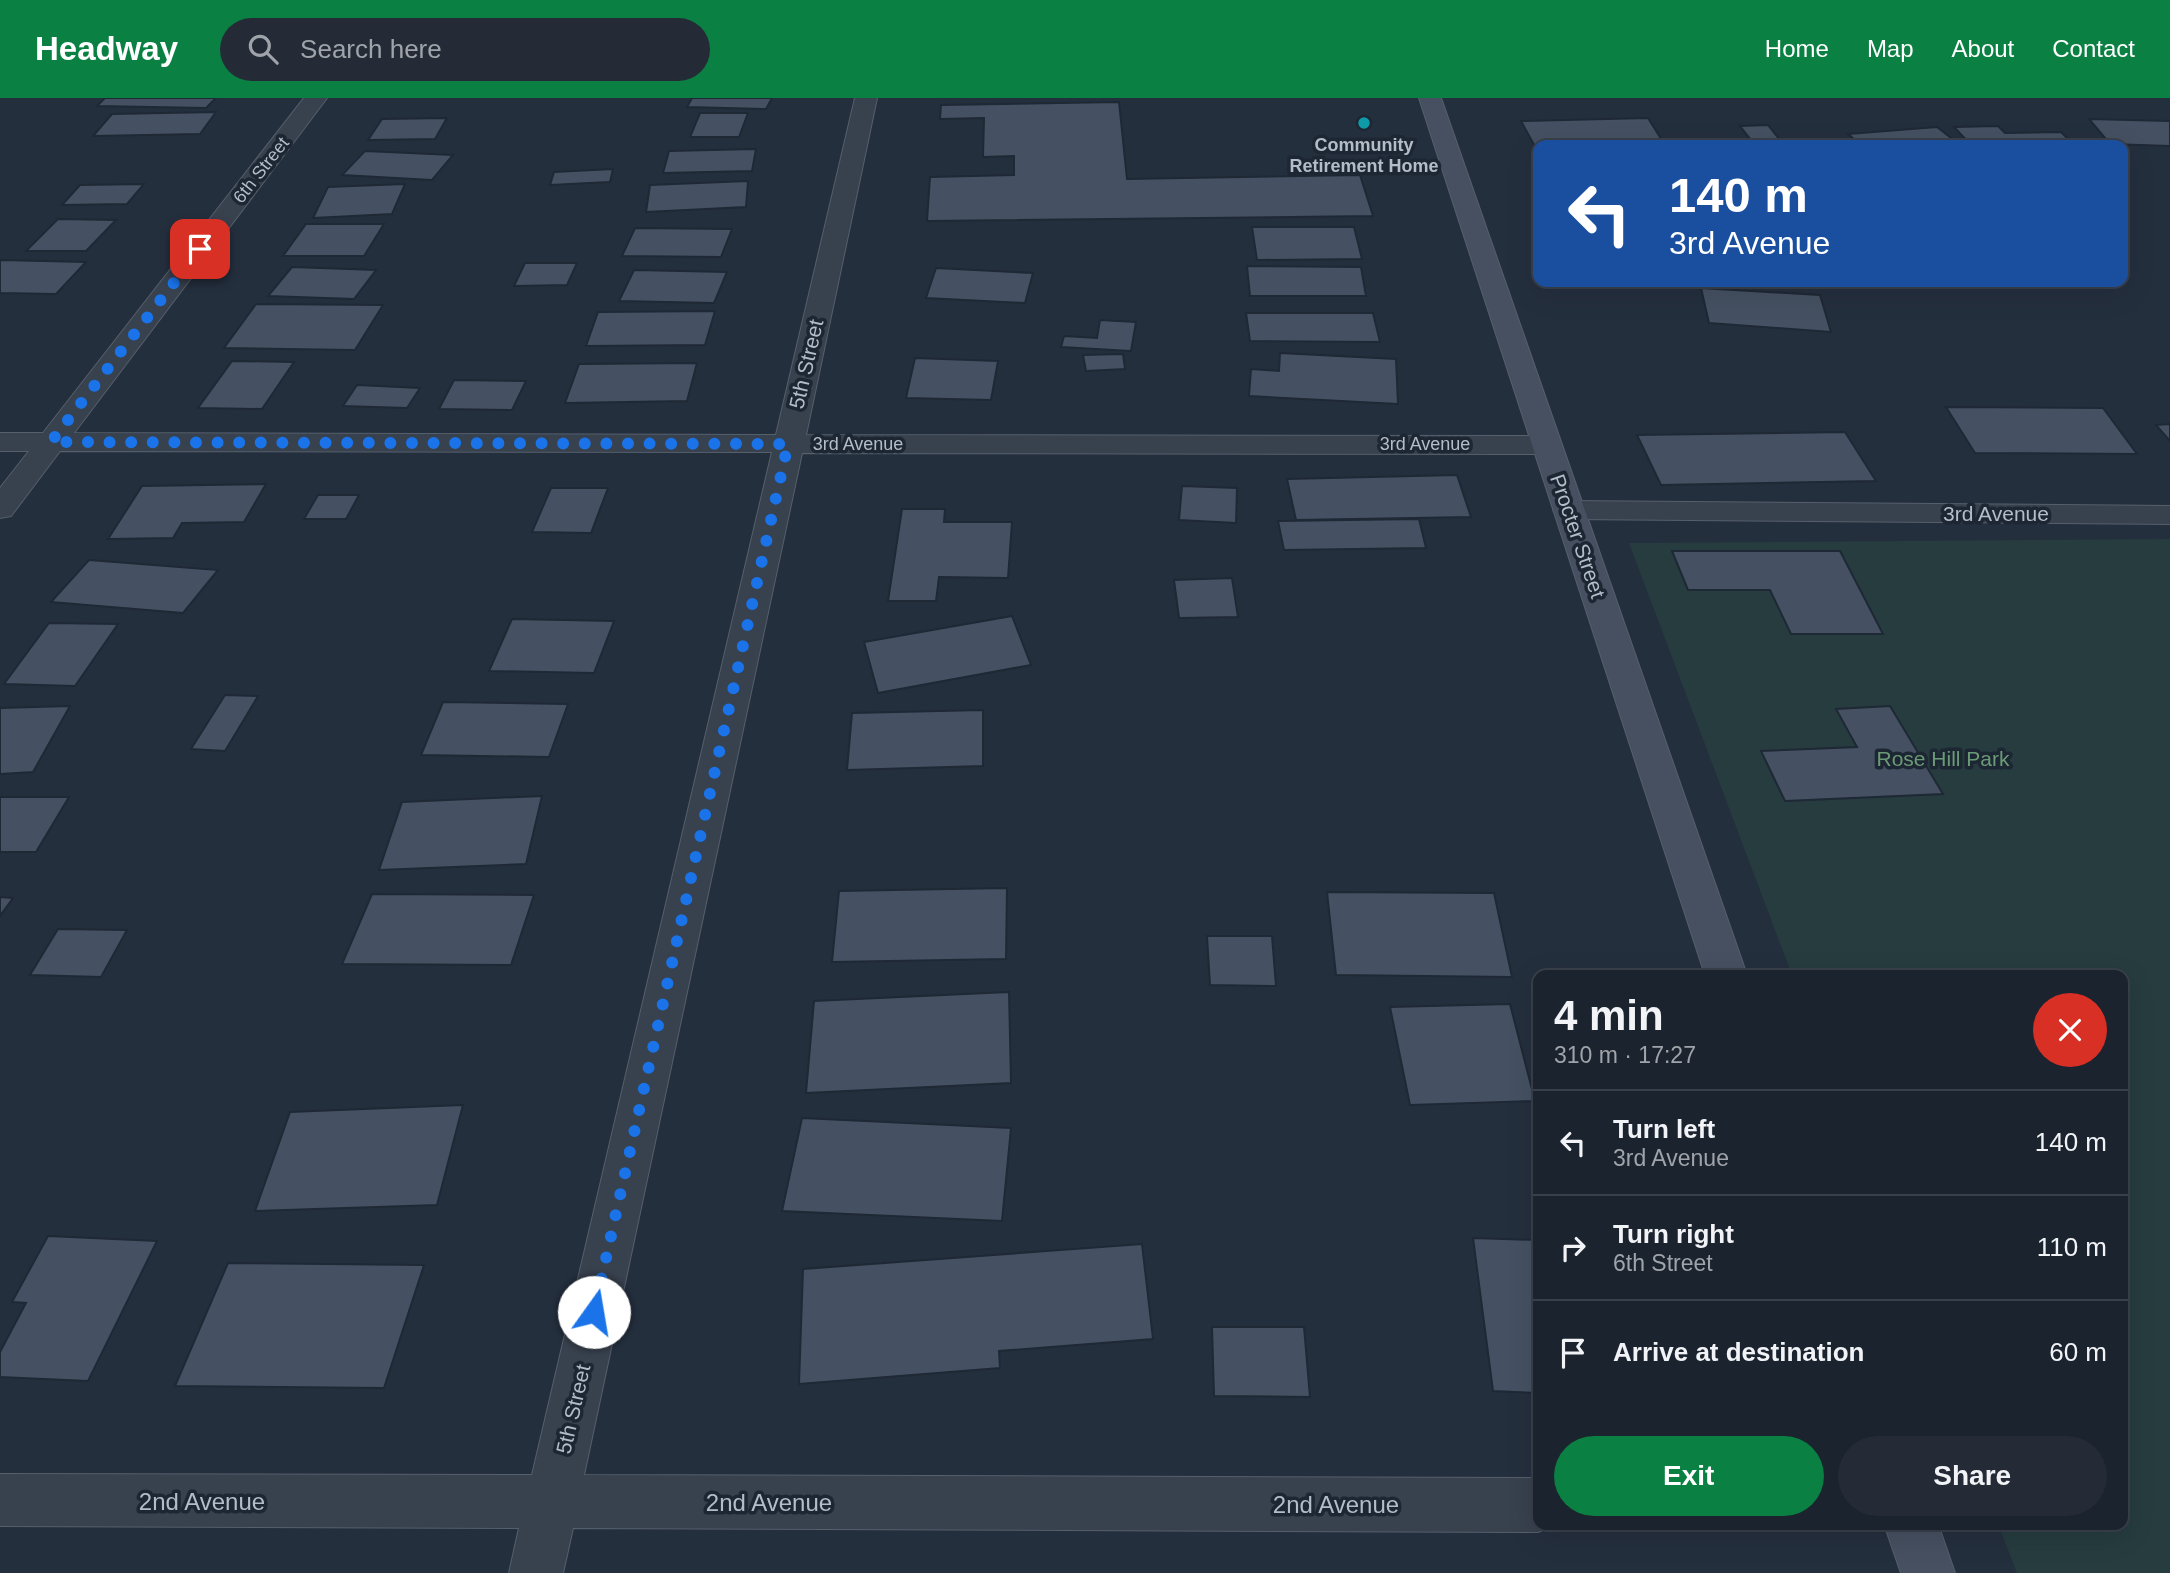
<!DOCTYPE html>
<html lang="en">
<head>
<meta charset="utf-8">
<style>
	body { margin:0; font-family:Arial,sans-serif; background:#242b36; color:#f1f3f6; height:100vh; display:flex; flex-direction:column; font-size:26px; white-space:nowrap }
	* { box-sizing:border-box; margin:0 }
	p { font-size:23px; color:#a0a4aa }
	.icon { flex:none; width:38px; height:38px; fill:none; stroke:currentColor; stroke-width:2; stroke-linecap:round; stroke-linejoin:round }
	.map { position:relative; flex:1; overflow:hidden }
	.details { position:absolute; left:1533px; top:872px; width:595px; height:560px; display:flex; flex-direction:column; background:#1b232e; border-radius:14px; box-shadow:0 7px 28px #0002,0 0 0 2px #39404a }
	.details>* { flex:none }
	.hud { position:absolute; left:1533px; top:42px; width:595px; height:147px; border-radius:14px; box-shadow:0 7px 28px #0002,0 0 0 2px #39404a; background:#1a4fa0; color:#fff; overflow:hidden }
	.pin { position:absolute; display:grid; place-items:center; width:60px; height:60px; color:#fff; margin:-30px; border-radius:14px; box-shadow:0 4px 10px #0006 }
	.me { position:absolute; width:77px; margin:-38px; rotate:13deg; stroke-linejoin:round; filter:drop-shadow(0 0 5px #0008) }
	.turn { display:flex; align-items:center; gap:24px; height:147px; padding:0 21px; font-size:32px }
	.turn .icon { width:91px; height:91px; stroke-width:2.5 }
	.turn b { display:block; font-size:49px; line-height:60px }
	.round { display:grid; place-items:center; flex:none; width:74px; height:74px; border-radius:37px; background:#242b36 }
	.summary { display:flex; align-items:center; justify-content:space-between; height:119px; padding:0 21px }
	h1 { font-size:42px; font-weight:700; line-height:52px }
	.action { display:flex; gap:14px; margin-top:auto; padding:14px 21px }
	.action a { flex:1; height:80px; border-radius:42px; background:#0b8043; color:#fff; font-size:28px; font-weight:700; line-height:80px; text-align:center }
	.action a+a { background:#242b36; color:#f1f3f6 }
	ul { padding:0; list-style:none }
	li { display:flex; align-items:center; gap:21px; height:105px; padding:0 21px; border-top:2px solid #39404a }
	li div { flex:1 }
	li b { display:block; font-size:26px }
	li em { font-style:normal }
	header { display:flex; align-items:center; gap:42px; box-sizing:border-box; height:98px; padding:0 35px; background:#0b8043; color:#fff }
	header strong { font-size:33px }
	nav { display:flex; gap:38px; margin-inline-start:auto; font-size:24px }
	.search { width:490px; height:63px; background:#242b36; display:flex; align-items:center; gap:18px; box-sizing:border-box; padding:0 24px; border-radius:38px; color:#a0a4aa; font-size:26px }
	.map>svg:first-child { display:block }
	.green { fill:#263c3f }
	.building { fill:#455162; stroke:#1f2835; stroke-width:2 }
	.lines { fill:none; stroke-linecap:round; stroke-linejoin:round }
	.street-casing { stroke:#565f6c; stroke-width:2 }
	.secondary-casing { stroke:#565f6c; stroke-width:2 }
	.street { fill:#38414e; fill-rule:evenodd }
	.secondary { fill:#465061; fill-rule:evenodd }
	.route { stroke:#1a73e8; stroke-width:12; stroke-dasharray:0 21.6 }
	.culture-dot { fill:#0f9aa8; stroke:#1d2633; stroke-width:2.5 }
	.labels { text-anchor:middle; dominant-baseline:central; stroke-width:7; stroke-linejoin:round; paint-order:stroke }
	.far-poi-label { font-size:18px; font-weight:bold; fill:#b4bcc9; stroke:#1d2633 }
	.far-street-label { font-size:18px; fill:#b4bcc9; stroke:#1d2633 }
	.street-label { font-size:21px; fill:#b4bcc9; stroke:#1d2633 }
	.park-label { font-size:21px; fill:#6b9a76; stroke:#1d2633 }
	.near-street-label { font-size:24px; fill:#b4bcc9; stroke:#1d2633 }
</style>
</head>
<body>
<header>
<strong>Headway</strong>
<div class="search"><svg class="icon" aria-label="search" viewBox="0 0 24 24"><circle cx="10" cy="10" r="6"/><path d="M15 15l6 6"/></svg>Search here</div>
<nav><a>Home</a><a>Map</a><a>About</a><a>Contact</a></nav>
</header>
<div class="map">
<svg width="2170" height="1475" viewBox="0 0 2170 1475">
	<rect width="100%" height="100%" fill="#242f3e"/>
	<path class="green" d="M2170 441V1475H2017L1998 1426H2123V877H1792L1629 445Z"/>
	<path class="building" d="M105 0H216L206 10 97 8Z
		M692 0H772L766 11 687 9Z
		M1119 4 1127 81 1360 77 1373 118 927 123 930 79 1014 77V58L983 59 984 20 940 21 941 7Z
		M216 14 200 36 93 38 112 16Z
		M700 15H748L739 39H690Z
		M447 20 435 41 368 42 382 21Z
		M1648 20 1663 44 1538 47V54L1521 23Z
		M2089 21 2170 23V48L2110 46Z
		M1768 27 1783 46 1840 47H1755L1740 28Z
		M1998 28 2005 35 2061 34 2074 47H1971L1954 29Z
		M1937 29 1960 47H1861L1848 36Z
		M756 51 752 73 663 75 669 53Z
		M365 53 453 57 432 82 342 77Z
		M613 71 610 84 550 87 554 74Z
		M748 83 746 109 646 114 650 87Z
		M144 86 127 106 62 107 80 87Z
		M405 86 392 116 313 120 328 89Z
		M58 121 116 122 86 153H26Z
		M306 126H384L364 158H283Z
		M1252 129H1354L1362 161 1257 162Z
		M635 130 732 131 721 159 622 158Z
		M0 162 86 164 56 196 0 195Z
		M525 165H577L567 187 514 188Z
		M1247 168 1361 169 1366 198H1250Z
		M292 169 376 172 354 201 268 198Z
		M936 170 1033 175 1025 205 926 200Z
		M634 172 727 174 714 205 619 203Z
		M1864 184H1901L1905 188 1868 189Z
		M1701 190 1820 197 1831 234 1709 225Z
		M256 206 383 207 355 252 224 250Z
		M715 213 705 247 586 248 598 214Z
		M1246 215H1373L1380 244 1250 243Z
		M1100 222 1136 224 1131 253 1061 249 1064 238 1097 240Z
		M1280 255 1396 261 1398 306 1249 298 1251 271 1279 273Z
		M1123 256 1125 271 1086 273 1083 257Z
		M915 260 998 263 991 302 906 300Z
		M232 263 294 264 262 311 198 310Z
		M697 265 687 303 565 305 579 266Z
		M454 282 526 283 512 312 439 311Z
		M357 287 420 290 407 310 343 308Z
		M1946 309 2103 310 2137 356 1975 355Z
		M2170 326V343L2156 327Z
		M1845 334 1876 383 1661 387 1637 337Z
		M1457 377 1471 419 1296 422 1287 381Z
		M266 386 244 424 182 425 173 440 108 441 142 388Z
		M1182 388 1237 390 1236 425 1179 422Z
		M551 390H608L591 435 532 434Z
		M318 397H359L346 421H304Z
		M902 411H945L944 424H1012L1008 480 939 479 936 503H888Z
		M1419 421 1426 450 1284 452 1278 423Z
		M1672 453H1840L1883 536H1791L1770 492H1688Z
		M89 462 218 472 183 515 51 504Z
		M1232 480 1238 519 1179 520 1174 482Z
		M1012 518 1031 567 878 595 864 544Z
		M512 521 614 523 594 575 489 573Z
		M49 525 118 526 75 588 4 586Z
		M225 597 258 598 225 653 191 651Z
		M443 604 568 606 549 659 421 657Z
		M70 608 33 674 0 676V610Z
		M1890 608 1943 696 1785 703 1761 653 1857 649 1836 611Z
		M983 612V668L847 672 852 615Z
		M542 698 526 766 379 772 402 704Z
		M0 699H69L36 754H0Z
		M1007 790 1006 861 832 864 839 793Z
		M1327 794 1494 795 1512 879 1336 877Z
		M372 796 534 797 511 867 342 866Z
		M0 799 13 800 0 818Z
		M58 831 127 832 101 879 30 877Z
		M1207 838H1272L1276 888 1210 887Z
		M1009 894 1011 985 806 995 814 903Z
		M1510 906 1535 1003 1410 1007 1390 909Z
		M463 1007 437 1107 255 1113 290 1014Z
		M802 1020 1011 1030 1002 1123 782 1113Z
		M48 1138 157 1143 88 1283 0 1279V1254L26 1205 12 1204Z
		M1473 1140 1538 1142V1295L1493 1293Z
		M1142 1146 1153 1241 999 1253 1000 1270 799 1286 803 1171Z
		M228 1165 424 1167 384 1290 175 1288Z
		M1212 1229H1304L1310 1299 1214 1298Z"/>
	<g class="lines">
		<g class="street-casing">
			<path id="street" d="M304 0H327L74 335 776 337 855 0H877L806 337 1547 338 1558 341 1562 347 1558 353 1547 356 802 355 584 1377 1538 1380V1426H1556L1538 1434 573 1430 563 1475H509L519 1430 0 1428V1376L532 1377 772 354 60 353 11 418 0 420V390L29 353H0V335H43Z
				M1569 403 2170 408V426L1569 421 1558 419 1553 412 1558 405Z"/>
		</g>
		<g class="secondary-casing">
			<path id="secondary" d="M1419 0H1441L1747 877H1705Z
				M1884 1426H1938L1955 1475H1901Z"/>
		</g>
		<use href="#street" class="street"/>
		<use href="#secondary" class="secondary"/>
	</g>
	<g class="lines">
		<path class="route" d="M200 151 51 344 788 346 594 1214"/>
	</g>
	<circle class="culture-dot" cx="1364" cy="25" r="7"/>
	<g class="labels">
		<g class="far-poi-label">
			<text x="1364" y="47">Community<tspan x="1364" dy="21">Retirement Home</tspan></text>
		</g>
		<g class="far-street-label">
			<text transform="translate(261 72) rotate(-52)">6th Street</text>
			<text x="858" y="346">3rd Avenue</text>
			<text x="1425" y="346">3rd Avenue</text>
		</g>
		<g class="street-label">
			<text transform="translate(806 266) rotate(-77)">5th Street</text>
			<text x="1996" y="415">3rd Avenue</text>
			<text transform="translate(1578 438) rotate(71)">Procter Street</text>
			<text transform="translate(573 1311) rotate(-77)">5th Street</text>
		</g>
		<g class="park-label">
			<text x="1943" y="660">Rose Hill Park</text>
		</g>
		<g class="near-street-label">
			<text x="202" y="1403">2nd Avenue</text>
			<text x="769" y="1404">2nd Avenue</text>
			<text x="1336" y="1406">2nd Avenue</text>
		</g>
	</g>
</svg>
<div class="pin" style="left:200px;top:151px;background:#d93025"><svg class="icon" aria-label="arrive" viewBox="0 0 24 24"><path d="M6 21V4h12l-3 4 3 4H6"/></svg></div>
<svg class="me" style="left:594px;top:1214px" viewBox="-20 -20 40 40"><circle r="19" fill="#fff"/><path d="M0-13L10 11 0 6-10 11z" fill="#1a73e8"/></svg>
<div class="hud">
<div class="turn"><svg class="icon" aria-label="left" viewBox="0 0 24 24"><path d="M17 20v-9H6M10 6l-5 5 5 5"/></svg><div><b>140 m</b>3rd Avenue</div></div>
</div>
<section class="details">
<div class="summary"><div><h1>4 min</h1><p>310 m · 17:27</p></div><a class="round" style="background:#d93025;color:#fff"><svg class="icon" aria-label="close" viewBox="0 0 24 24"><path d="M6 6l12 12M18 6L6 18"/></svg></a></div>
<ul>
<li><svg class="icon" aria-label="left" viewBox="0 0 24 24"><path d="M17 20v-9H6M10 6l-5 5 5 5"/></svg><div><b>Turn left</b><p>3rd Avenue</p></div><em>140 m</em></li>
<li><svg class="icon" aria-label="right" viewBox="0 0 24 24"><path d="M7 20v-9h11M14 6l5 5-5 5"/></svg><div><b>Turn right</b><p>6th Street</p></div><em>110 m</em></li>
<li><svg class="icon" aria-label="arrive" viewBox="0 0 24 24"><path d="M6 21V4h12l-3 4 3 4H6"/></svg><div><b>Arrive at destination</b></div><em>60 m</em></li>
</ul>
<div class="action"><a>Exit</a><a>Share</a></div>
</section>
</div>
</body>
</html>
